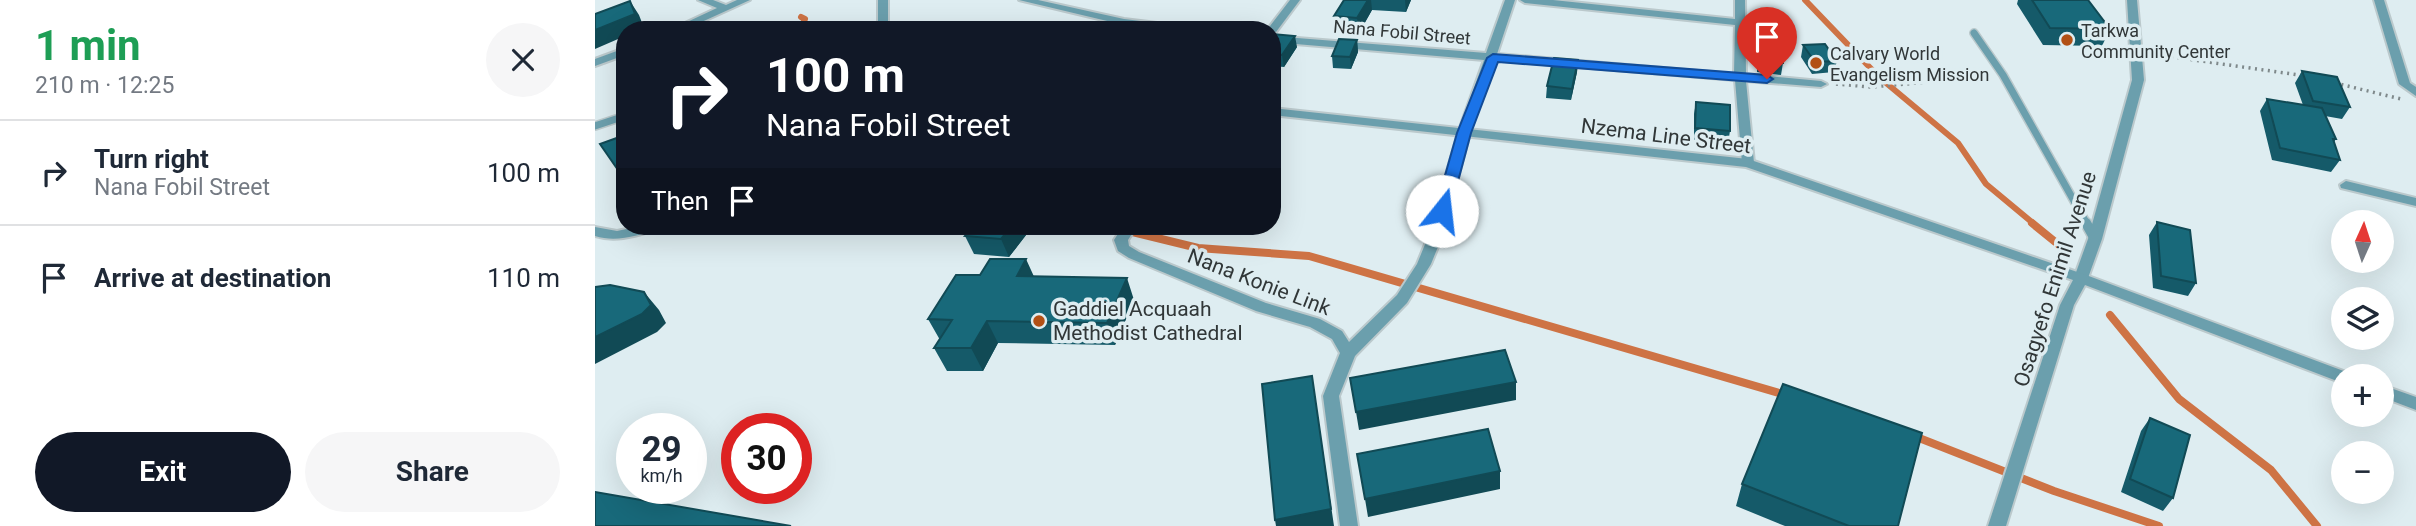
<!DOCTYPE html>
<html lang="en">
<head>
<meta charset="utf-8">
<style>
	body { margin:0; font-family:Roboto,sans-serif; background:#f6f6f7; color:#1f2937; height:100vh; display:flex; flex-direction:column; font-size:26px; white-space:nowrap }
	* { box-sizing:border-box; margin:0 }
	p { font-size:23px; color:#747a83 }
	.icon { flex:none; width:38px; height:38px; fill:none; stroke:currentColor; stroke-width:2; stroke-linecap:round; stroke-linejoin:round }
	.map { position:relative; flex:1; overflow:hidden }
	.details { display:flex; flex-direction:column; background:#fff; width:595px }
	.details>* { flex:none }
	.guide { position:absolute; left:21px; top:21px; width:665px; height:214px; border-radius:28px; box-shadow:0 7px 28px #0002; background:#111827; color:#fff; overflow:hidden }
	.needle { width:46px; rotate:3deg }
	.controls { position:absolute; left:1736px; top:210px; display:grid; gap:14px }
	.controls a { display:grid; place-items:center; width:63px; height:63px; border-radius:50%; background:#fff; box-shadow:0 7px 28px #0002; font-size:35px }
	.speed { position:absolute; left:21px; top:413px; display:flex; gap:14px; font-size:35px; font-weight:700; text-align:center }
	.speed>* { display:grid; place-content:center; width:91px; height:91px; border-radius:50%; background:#fff; box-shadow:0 7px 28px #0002; line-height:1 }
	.speed small { font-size:18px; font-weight:400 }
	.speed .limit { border:10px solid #d22; background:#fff; color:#111 }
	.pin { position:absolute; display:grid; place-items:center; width:60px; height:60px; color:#fff; margin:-72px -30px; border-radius:50% 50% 50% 0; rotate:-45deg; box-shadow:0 0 7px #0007 }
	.pin .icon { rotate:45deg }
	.me { position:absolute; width:77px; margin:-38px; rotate:16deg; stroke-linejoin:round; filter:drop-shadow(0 0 5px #0008) }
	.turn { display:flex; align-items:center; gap:24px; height:147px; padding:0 35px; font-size:32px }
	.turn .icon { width:91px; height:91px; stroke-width:2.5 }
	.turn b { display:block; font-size:49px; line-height:60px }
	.then { display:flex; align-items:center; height:66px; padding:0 35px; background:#0003; gap:14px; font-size:26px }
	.round { display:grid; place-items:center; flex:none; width:74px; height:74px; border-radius:37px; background:#f6f6f7 }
	.head { display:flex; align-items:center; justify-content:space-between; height:119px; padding:0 35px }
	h1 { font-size:42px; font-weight:700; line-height:52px; color:#1e9e55 }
	.cta { display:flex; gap:14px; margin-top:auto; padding:14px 35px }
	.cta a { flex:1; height:80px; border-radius:42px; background:#111827; color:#fff; font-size:28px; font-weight:700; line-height:80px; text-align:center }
	.cta a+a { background:#f6f6f7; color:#1f2937 }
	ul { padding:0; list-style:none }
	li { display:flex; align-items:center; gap:21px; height:105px; padding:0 35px; border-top:2px solid #e0e1e3 }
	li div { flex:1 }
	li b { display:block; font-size:26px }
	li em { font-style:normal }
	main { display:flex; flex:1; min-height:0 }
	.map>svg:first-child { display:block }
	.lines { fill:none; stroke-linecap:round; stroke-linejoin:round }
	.stream-far1 { stroke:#ce7345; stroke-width:6 }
	.stream { stroke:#ce7345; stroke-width:8 }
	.service-far1-casing { stroke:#bbc9cc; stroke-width:10 }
	.service-casing { stroke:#bbc9cc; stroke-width:13 }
	.minor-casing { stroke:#bbc9cc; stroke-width:4 }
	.tertiary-casing { stroke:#bbc9cc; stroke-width:4 }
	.path { stroke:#7f898b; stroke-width:3.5; stroke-dasharray:2 4.5; stroke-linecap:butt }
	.service-far1 { stroke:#6b9fad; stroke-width:7 }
	.service { stroke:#6b9fad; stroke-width:10 }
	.minor { fill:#6b9fad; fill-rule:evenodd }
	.tertiary { fill:#6b9fad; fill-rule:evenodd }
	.wall { fill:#155a69 }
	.shaded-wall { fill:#114a55 }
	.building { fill:#18697a; stroke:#114a55; stroke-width:2 }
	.route { fill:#1a73e8; stroke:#114b97; stroke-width:2 }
	.poi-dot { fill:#b25015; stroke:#deedf1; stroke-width:2.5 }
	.labels { text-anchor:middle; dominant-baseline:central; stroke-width:7; stroke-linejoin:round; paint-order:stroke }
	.far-poi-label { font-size:18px; fill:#313738; stroke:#deedf1; text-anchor:start }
	.far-street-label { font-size:18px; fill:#313738; stroke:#deedf1 }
	.street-label { font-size:21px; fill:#313738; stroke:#deedf1 }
	.poi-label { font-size:21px; fill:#313738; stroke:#deedf1; text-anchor:start }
</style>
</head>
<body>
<main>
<section class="details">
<div class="head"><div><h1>1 min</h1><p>210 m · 12:25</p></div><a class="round"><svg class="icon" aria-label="close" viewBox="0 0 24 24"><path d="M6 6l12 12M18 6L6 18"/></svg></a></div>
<ul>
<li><svg class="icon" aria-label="right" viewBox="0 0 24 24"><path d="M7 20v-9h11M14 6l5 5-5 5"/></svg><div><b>Turn right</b><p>Nana Fobil Street</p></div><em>100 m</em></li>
<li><svg class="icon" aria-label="arrive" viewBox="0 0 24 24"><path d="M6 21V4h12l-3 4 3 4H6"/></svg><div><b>Arrive at destination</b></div><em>110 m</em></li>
</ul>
<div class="cta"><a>Exit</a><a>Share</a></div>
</section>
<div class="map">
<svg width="1821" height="526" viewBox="0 0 1821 526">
	<rect width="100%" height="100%" fill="#deedf1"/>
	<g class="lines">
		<path class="stream-far1" d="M1210 0 1284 77 1363 143 1391 184 1439 224
			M205 30 210 19 206 17"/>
		<path class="stream" d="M1437 223 1464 245
			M513 226 603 248 714 256 1191 395
			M1515 315 1584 399 1676 470 1722 526
			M1319 436 1459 491 1564 526"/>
		<g class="service-far1-casing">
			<path id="service-far1" d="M1379 33 1408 75 1492 224
				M0 126 30 116"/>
		</g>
		<g class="service-casing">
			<path id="service" d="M1491 223 1500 239"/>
		</g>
		<g class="minor-casing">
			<path id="minor" d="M103 0H118L131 5 142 0H155L89 30H75L122 8Z
				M424 0H443L529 19 595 27 600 30H567L529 25Z
				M695 0H705L681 32 672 30Z
				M910 0H920L902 54 1139 74 1140 25 930 3 925 0H958L1140 19V0H1150L1151 74 1226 81 1232 84 1226 87 1151 81 1159 163 1153 167 1147 163 1140 80 899 60 875 133 847 237 836 264 812 303 760 356 744 396 763 526H745L728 396 745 353 737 339 715 327 661 311 534 258 523 251 519 240 528 226H542L533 240 534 246 544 252 671 303 725 319 747 331 754 342 802 295 822 264 833 237 863 133 889 60 677 42V36L891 53Z
				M1532 0H1542L1549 80 1507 239 1493 278 1486 283 1479 278 1493 239 1537 80Z
				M1779 0H1789L1815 83 1821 87V96L1804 84Z
				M30 48V55L0 66V59Z
				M1751 181 1821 198V206L1746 188 1745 185Z
				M46 226H67L65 229C43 235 22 243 0 236V227L22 231Z"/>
		</g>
		<g class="tertiary-casing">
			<path id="tertiary" d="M283 0H293V25L297 30H286L283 25Z
				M677 108 1153 159 1491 275 1754 373 1755 376H1748V383L1742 381 1490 285 1479 305 1411 526H1393L1465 305 1478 280 1151 167 677 115Z
				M1787 385 1821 397V410L1787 397Z"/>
		</g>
		<path class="path" d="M1557 54 1711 76
			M1740 83 1806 99
			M1241 84 1276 87 1393 77"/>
		<use href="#service-far1" class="service-far1"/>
		<use href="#service" class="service"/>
		<use href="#minor" class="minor"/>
		<use href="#tertiary" class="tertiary"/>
	</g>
	<path class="wall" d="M749 0H816L811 12 777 10 764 33 741 30 739 16Z
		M1423 0H1493L1515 29 1507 46 1448 45 1422 4Z
		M1164 22 1188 63 1186 75 1162 72V34Z
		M677 34 702 47 689 67 677 66Z
		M762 40 763 52 756 69 738 68 737 56Z
		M1208 45 1242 61 1239 72 1217 74 1206 57Z
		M983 60 982 72 976 100 951 98 952 86Z
		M1707 71 1755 107 1747 119 1730 116 1741 139 1739 142 1745 160 1736 172 1677 160 1665 111 1672 99 1708 105 1700 83Z
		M1101 102 1135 131 1133 143 1099 140V114Z
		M1562 222 1601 283 1593 296 1558 288 1554 235Z
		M438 226 414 257 379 254 370 236Z
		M439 277 539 300 520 345 403 343 388 371H352L339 348 345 340 333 319Z
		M1555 418 1578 498 1568 511 1526 492 1546 431Z
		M1147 484 1303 526H1190L1141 506Z"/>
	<path class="shaded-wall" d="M773 0H776L777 10 764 33 762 18Z
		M810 0H816L811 12Z
		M35 1 44 15 49 28 46 30H30V36L0 49V30Z
		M700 36 702 47 689 67 687 55Z
		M762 40 763 52 756 69 755 57Z
		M983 60 982 72 976 100 977 89Z
		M417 226H438L414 257 406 239Z
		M431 259 441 281 422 276Z
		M532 278 539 300 520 345 512 323Z
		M49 292 64 310 71 323 62 332 0 364V337Z
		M392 321 403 343 388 371 376 348Z
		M717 376 739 526H681L680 520Z
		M921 382V400L764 430 761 412Z
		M905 471V489L773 517 770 499Z"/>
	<path class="building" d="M749 0H773L762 18 739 16Z
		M1437 0H1493L1515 29 1455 28Z
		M35 1 40 14 0 30V14Z
		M1164 22 1187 24 1188 63 1164 61Z
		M677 34 700 36 687 55 677 54Z
		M744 39 762 40 755 57 737 56Z
		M1230 44 1242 61 1220 62 1208 45Z
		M959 58 983 60 977 89 952 86Z
		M1707 71 1742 77 1755 107 1718 101Z
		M1672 99 1727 108 1741 139H1738L1745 160 1685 148Z
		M1101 102 1135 105V131L1100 128Z
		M30 135V180L5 144Z
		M1562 222 1595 230 1601 283 1566 276Z
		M379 226H417L406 239 370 236Z
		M395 259H431L422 276 532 278 512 323 392 321 376 348H339L357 320 333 319 361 275H385Z
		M15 285 49 292 56 305 47 314 0 337V287Z
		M910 350 921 382 761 412 755 378Z
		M717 376 736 509 680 520 667 384Z
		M1188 384 1327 433 1303 526H1254L1147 484Z
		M1555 418 1595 435 1578 498 1535 479Z
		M893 429 905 471 770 499 762 454Z
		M0 492 196 526H0Z"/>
	<path class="route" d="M898 54 1172 75 1178 79 1172 83 903 62 876 133 855 211 847 216 842 215 840 211 862 133 892 58Z"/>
	<g class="poi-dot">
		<circle cx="1472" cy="40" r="7"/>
		<circle cx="1221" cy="63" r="7"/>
		<circle cx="444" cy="321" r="7"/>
	</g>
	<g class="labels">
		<g class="far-poi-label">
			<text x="1486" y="30">Tarkwa<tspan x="1486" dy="21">Community Center</tspan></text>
			<text x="1235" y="53">Calvary World<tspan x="1235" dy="21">Evangelism Mission</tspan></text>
		</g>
		<g class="far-street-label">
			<text transform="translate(807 32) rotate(5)">Nana Fobil Street</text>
		</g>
		<g class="street-label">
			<text transform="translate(1071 136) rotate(7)">Nzema Line Street</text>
			<text transform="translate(1460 279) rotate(-72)">Osagyefo Enimil Avenue</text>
			<text transform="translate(664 282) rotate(21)">Nana Konie Link</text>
		</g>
		<g class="poi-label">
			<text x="458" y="309">Gaddiel Acquaah<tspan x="458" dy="24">Methodist Cathedral</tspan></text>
		</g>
	</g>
</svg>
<div class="controls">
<a><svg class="needle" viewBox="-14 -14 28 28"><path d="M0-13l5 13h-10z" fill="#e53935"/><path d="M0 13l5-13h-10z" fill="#747a83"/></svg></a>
<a><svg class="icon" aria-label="layers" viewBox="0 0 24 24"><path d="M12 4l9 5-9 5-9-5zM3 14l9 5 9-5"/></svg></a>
<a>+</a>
<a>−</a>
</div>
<div class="speed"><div>29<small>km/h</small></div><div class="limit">30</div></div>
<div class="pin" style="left:1172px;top:79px;background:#d93025"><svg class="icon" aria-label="arrive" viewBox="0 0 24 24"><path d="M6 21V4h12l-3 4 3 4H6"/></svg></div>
<svg class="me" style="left:847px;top:211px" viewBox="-20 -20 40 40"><circle r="19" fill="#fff"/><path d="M0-13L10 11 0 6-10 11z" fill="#1a73e8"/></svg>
<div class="guide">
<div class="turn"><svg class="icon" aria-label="right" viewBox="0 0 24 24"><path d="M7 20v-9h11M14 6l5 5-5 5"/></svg><div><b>100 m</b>Nana Fobil Street</div></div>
<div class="then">Then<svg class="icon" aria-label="arrive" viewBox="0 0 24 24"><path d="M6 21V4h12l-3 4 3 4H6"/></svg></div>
</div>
</div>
</main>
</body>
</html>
